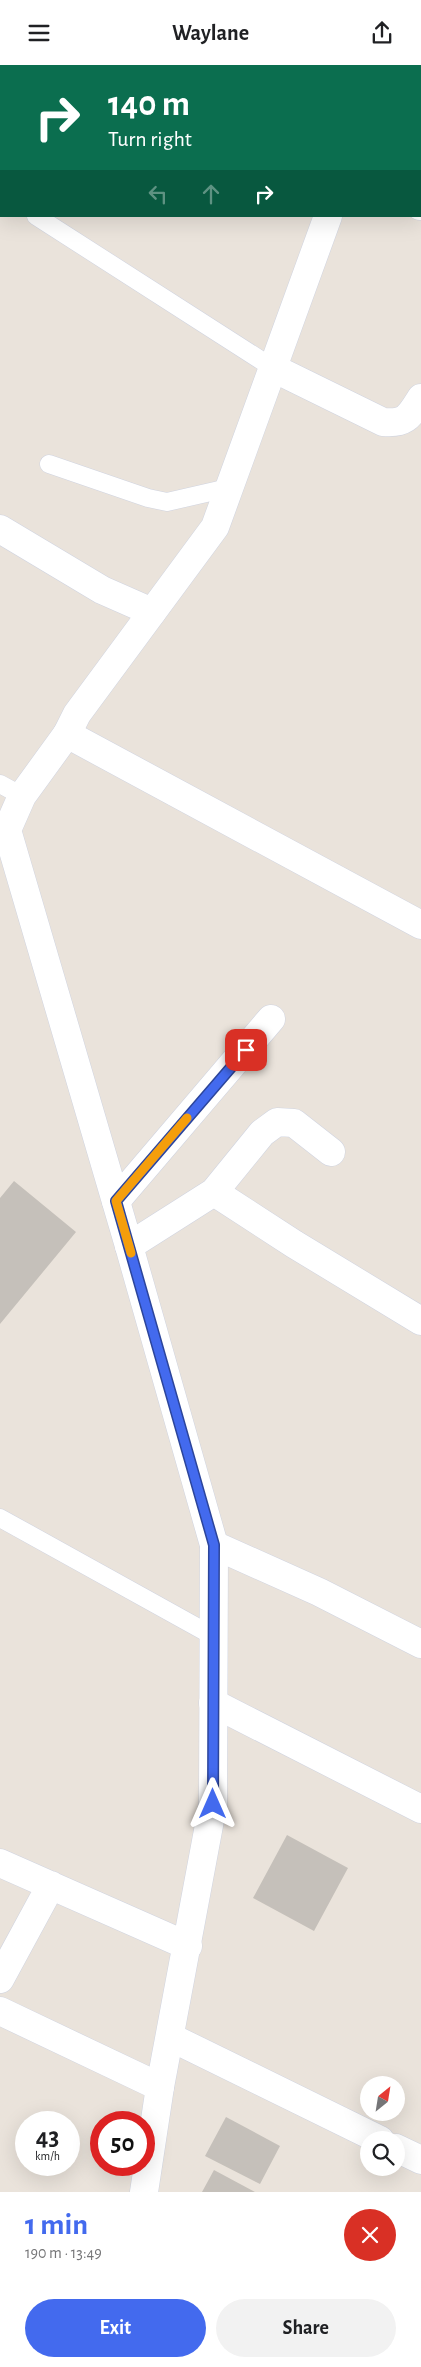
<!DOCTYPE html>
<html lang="en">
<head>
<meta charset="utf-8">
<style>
	body { margin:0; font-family:"Alegreya Sans",sans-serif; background:#f2f2f2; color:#202124; height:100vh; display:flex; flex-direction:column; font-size:19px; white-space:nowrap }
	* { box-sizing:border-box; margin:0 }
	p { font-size:16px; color:#757577 }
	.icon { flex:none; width:28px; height:28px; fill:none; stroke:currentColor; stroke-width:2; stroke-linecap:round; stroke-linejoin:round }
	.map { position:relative; height:2127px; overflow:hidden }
	.drawer { display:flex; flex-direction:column; background:#fff; flex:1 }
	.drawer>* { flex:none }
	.banner { position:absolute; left:0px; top:0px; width:421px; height:152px; box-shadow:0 5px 20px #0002; background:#0b6e4f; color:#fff; overflow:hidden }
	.needle { width:32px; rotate:30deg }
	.fabs { position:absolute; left:360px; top:2011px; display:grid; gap:10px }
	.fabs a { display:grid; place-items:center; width:45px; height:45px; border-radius:50%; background:#fff; box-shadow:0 5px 20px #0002; font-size:25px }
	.speed { position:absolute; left:15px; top:2046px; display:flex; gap:10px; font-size:25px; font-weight:700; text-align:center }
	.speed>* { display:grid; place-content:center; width:65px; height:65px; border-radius:50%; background:#fff; box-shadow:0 5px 20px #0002; line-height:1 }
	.speed small { font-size:12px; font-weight:400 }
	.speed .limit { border:8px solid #d22; background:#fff; color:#111 }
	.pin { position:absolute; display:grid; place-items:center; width:42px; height:42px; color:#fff; margin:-21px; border-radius:10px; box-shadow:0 2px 8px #0006 }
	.me { position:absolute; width:55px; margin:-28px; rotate:0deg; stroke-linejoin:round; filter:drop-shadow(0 0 4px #0008) }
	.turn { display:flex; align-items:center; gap:18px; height:105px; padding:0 25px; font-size:22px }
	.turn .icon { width:65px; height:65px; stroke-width:2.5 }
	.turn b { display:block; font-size:35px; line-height:42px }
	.lanes { display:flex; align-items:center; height:48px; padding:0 25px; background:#0003; justify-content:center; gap:25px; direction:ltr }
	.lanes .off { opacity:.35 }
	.round { display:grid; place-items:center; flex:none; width:52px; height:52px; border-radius:26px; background:#f2f2f2 }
	.summary { display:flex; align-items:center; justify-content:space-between; height:85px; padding:0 25px }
	h1 { font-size:30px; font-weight:600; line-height:38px; color:#436aee }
	.action { display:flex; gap:10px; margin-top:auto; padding:10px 25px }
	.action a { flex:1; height:58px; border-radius:30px; background:#436aee; color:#fff; font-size:20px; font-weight:600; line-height:58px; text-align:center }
	.action a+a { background:#f2f2f2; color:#202124 }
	header { display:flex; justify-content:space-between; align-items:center; height:65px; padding:0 25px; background:#fff; font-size:22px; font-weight:600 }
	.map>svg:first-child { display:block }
	.building { fill:#c5c0ba }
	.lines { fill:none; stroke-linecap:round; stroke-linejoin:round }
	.lane-casing { stroke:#d0d4e0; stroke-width:19 }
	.street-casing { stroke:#d0d4e0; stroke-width:29 }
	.secondary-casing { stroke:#d0d4e0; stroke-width:29 }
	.lane { stroke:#fff; stroke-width:18 }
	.street { stroke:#fff; stroke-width:28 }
	.secondary { stroke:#fff; stroke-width:28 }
	.route-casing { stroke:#2c459b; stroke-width:12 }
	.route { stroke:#436aee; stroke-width:9 }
	.slow { stroke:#f59e0b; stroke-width:9 }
</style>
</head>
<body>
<header><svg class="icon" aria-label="menu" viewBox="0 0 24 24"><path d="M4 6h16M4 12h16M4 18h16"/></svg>Waylane<svg class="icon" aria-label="share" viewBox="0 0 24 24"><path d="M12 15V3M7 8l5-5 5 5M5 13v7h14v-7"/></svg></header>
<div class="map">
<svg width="421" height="2127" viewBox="0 0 421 2127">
	<rect width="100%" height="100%" fill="#eae3db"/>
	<path class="building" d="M14 1116 76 1167 0 1259V1133Z
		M287 1770 348 1803 314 1866 253 1833Z
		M226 2052 280 2081 260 2119 205 2091Z
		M214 2105 255 2127H202Z"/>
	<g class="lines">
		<g class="lane-casing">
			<path id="lane" d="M0 128 1 129
				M36 151 273 303
				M49 399 148 433 167 437 228 423
				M0 719 22 731
				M0 1453 213 1571"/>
		</g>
		<g class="street-casing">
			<path id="street" d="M420 141H421
				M273 303 383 357C406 359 409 352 421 333
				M0 464 102 525 152 547
				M67 669 421 860
				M214 1127 262 1068 277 1057 294 1058 331 1087
				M116 1136 271 954
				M129 1181 214 1127 294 1179 421 1256
				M214 1480 319 1527 421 1579
				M213 1638 421 1744
				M0 1798 188 1881
				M0 1914 51 1820
				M0 1946 160 2022
				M170 1972 380 2075
				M396 2083 421 2095"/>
		</g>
		<g class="secondary-casing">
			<path id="secondary" d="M399 1V0
				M144 2127 160 2022 213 1739 214 1480 129 1181 7 765 22 731 67 669 77 649 215 462 328 151"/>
		</g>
		<use href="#lane" class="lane"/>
		<use href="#street" class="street"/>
		<use href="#secondary" class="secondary"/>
	</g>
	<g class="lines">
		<g class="route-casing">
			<path id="route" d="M213 1739 214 1480 116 1136 246 985"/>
		</g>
		<use href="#route" class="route"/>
		<path class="slow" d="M131 1188 116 1136 187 1053"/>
	</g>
</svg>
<div class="fabs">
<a><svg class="needle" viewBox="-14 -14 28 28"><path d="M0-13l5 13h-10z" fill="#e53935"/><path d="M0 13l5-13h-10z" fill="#757577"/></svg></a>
<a><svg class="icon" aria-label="search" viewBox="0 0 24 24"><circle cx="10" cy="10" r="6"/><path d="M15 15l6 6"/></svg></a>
</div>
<div class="speed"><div>43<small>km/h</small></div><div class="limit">50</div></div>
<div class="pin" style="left:246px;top:985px;background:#d93025"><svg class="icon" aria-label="arrive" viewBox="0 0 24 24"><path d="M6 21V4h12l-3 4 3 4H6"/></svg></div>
<svg class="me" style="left:213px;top:1739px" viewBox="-20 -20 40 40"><path d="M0-17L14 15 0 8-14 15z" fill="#436aee" stroke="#fff" stroke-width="4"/></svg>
<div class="banner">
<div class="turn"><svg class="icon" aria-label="right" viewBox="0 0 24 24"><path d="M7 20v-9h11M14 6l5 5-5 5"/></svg><div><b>140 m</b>Turn right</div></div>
<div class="lanes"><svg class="icon off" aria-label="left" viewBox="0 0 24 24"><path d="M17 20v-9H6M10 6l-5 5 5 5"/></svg><svg class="icon off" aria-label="ahead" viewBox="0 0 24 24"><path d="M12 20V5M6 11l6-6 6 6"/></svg><svg class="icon" aria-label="right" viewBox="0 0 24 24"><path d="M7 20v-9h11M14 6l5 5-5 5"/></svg></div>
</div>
</div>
<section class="drawer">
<div class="summary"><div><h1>1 min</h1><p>190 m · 13:49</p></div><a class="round" style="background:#d93025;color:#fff"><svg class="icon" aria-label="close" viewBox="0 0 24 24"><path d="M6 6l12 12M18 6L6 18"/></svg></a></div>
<div class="action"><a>Exit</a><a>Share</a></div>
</section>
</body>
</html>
